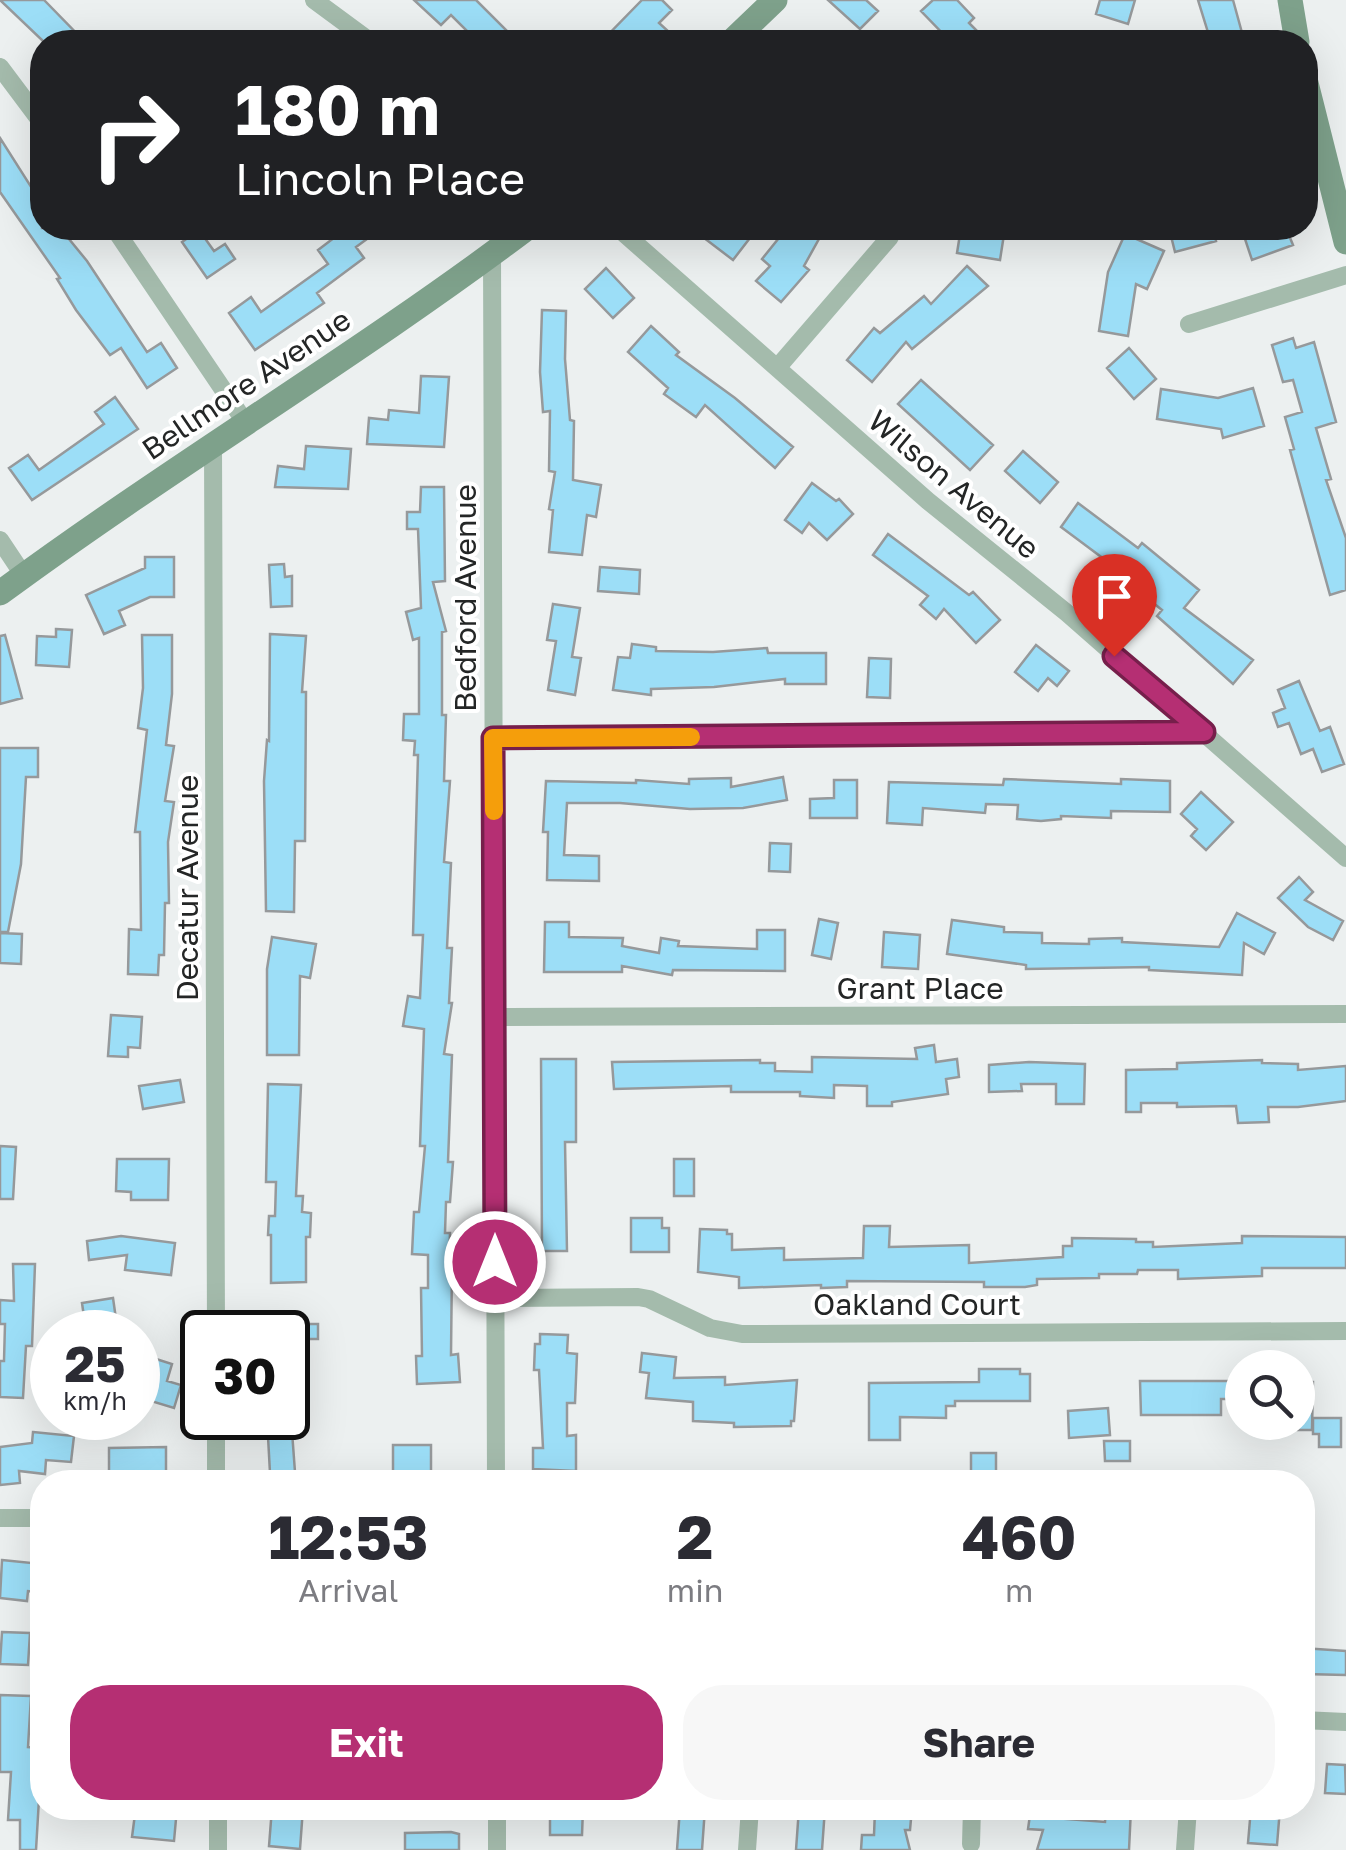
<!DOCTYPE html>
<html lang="en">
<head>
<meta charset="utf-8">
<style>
	body { margin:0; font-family:"Golos Text",sans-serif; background:#f7f7f7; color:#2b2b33; height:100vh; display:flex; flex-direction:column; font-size:38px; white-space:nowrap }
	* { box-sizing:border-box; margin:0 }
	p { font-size:32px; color:#7c7c81 }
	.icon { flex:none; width:55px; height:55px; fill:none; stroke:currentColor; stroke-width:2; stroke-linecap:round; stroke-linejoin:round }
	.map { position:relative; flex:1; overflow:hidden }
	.side { position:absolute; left:30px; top:1470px; width:1285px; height:350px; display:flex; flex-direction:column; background:#fff; border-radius:40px; box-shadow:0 10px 40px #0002 }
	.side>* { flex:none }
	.guide { position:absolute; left:30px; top:30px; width:1288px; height:210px; border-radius:40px; box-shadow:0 10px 40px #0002; background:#202124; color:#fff; overflow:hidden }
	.buttons { position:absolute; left:1225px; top:1350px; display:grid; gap:20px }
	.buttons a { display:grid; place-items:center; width:90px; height:90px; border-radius:50%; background:#fff; box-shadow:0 10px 40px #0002; font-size:50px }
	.speed { position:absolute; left:30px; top:1310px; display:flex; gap:20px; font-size:50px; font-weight:700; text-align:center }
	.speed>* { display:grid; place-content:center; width:130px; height:130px; border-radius:50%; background:#fff; box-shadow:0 10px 40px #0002; line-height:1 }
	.speed small { font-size:25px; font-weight:400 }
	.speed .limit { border:5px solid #111; border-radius:15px; background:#fff; color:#111 }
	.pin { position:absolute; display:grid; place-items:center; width:85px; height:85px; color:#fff; margin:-102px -42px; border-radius:50% 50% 50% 0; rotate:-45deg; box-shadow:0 0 10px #0007 }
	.pin .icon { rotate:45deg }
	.me { position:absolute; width:110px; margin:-55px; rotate:0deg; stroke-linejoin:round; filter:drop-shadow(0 0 8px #0008) }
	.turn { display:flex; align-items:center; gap:35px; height:210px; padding:0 40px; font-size:45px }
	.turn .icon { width:130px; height:130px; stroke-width:2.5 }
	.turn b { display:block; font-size:70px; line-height:85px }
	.eta { display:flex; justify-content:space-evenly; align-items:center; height:170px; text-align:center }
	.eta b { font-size:60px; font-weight:700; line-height:70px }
	.action { display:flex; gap:20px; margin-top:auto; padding:20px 40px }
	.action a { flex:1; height:115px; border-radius:40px; background:#b52f73; color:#fff; font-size:40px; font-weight:700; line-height:115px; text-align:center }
	.action a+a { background:#f7f7f7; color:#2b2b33 }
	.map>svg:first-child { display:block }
	.building { fill:#9cdef7; stroke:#96999b; stroke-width:2.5 }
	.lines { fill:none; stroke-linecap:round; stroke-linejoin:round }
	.minor { stroke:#a4bbac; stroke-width:18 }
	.secondary { stroke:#7ea18b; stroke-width:25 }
	.route-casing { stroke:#761f4b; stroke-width:25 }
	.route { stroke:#b52f73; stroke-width:18 }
	.slow { stroke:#f59e0b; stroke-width:18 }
	.labels { text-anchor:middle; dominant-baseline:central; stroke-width:8; stroke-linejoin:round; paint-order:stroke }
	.street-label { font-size:30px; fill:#242626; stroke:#fff }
</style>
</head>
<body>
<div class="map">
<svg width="1346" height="1850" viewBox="0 0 1346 1850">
	<rect width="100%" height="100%" fill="#ecf0f0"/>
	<path class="building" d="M0 0H44L85 42H44Z
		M414 0H476L518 42H478L451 15 441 25Z
		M642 0H662L672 10 659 23 669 32 659 42H601Z
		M828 0H866L878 11 860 29Z
		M933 0H957L974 18 969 23 988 42H951L921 11Z
		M1100 0H1135L1128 24 1096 14Z
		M1198 0H1233L1244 40 1211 42Z
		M0 138 42 204V228H60L87 261 147 352 161 343 177 368 147 388 121 348 110 355 76 310 57 279 60 278 0 192Z
		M347 228H382L356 247 364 258 317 293 324 303 255 350 229 313 251 297 261 312 328 264 318 250Z
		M691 228H744L753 234 733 260Z
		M787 228H825L804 266 809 270 781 302 756 281 770 266 762 259Z
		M961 228H1005L1000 260 957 253Z
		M1169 228H1213L1216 241 1175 252Z
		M1257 228H1286L1293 245 1252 260 1243 233Z
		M199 230 214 251 225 244 235 259 207 278 182 242Z
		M1125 234 1164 251 1147 289 1136 284 1128 336 1099 331 1108 272Z
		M967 266 988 286 912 349 906 342 872 382 847 360 874 328 880 333 924 296 931 304Z
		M606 268 634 298 613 318 585 289Z
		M542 310 566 311 565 359 570 420 574 421 573 480 601 485 596 517 587 515 582 555 549 552 553 510 549 509 555 472 549 471 550 411 543 412 540 372Z
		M651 326 679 352 676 355 735 398 793 447 775 468 705 405 696 417 664 394 668 388 628 352Z
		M1293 338 1296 348 1314 342 1336 422 1316 428 1331 479 1326 480 1346 538V590L1330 595 1290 450 1294 449 1285 417 1302 412 1293 380 1283 382 1272 345Z
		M1129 348 1156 379 1134 399 1107 368Z
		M421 376 449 377 444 447 367 444 369 418 388 420 389 410 419 413Z
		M921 380 993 445 970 470 898 404Z
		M1253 388 1264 426 1223 438 1221 429 1157 419 1161 389 1218 398Z
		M115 397 138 429 32 500 9 468 28 455 39 470 104 424 95 412Z
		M306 446 351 449 348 489 275 487 278 466 304 469Z
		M1023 451 1058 482 1040 503 1005 471Z
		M812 483 836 501 839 499 853 514 827 540 809 523 802 533 785 520Z
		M421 487H444L445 581 433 582 446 631 442 632V715H446L444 781H450L444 862 451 863 447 948H452L449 1003H452L444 1054 452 1055 448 1162H453L450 1202H446L445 1233H450L449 1263H452L451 1355 458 1354 460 1382 417 1384 416 1356H422L421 1288H428V1255L412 1254 414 1212H419L425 1146H420L424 1029 403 1026 408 996 420 998 423 935H413L418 755H414L415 741 403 740 404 714H419V638L413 640 406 612 421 608 418 529H407V512H420Z
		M1078 503 1138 548 1142 543 1199 590 1184 608 1253 660 1233 684 1157 616 1162 610 1117 574 1120 571 1061 527Z
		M888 534 969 595 973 592 1000 620 976 643 944 609 936 619 920 605 928 596 873 555Z
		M145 557H174V597H150L119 611 125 625 104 634 86 595 145 568Z
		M284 564 285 577 292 576V606L271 607 269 565Z
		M600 567 640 570 639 594 598 591Z
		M553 604 580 608 572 657 581 658 575 695 548 690 556 641 547 640Z
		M56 629 72 630 69 667 36 665 37 636 56 637Z
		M270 634 306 636 302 692H306L305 841H295L294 912 266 911 264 781 267 740 269 741Z
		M5 635 22 698 0 704V636Z
		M142 635H172V694L166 745 174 746 165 801 174 802 168 842 169 903H165L164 955H159L158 975 128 974 129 929 141 930 140 832H135L147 730 138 728 143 688Z
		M632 644 656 647V651L713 652 767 648 768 653H826V684H785V679L714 687 651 689V695L613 690 618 657 630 658Z
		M1036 645 1069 671 1057 686 1048 678 1038 691 1015 672Z
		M869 658 891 659 890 698 867 697Z
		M1299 681 1320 731 1330 727 1344 764 1322 772 1313 749 1301 754 1289 723 1278 727 1273 713 1285 708 1278 690Z
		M0 748H38V777H26L21 864 8 932H0Z
		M783 777 787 800 743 808 690 809 620 803H567L564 855 599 856V881L547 880 548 832H543L546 781 636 783V780L689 784V779L731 778V787Z
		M1004 779 1121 784V779L1170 781V812L1111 811V818L1061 816V819L1041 821 1017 819 1018 805 986 804 985 813 923 808 922 825 887 823 889 782 1003 785Z
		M834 780H857V818H810V799L834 798Z
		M1201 792 1233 822 1206 850 1191 836 1197 829 1181 814Z
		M770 843 791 844 790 872 769 871Z
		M1299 877 1313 892 1305 900 1343 921 1333 940 1308 927 1278 898Z
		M1237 913 1275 933 1264 954 1244 943 1242 975 1149 970V967L1026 969V965L947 954 952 920 1004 927V932L1042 933V943L1089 944V939L1122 938V942L1219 947Z
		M819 919 838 923 831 959 812 955Z
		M545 922H569V937L623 938 622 946 659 953 661 938 679 941 678 946 757 949V930H785V971L673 970 672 975 622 966V972H544Z
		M884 932 920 935 918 969 882 967Z
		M0 933 22 934 21 964 0 963Z
		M272 937 316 944 310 978 300 976 299 1055H267V969Z
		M111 1015 142 1017 140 1048 128 1047V1057L108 1056Z
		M934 1045 936 1062 957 1059 959 1077 946 1079 948 1094 892 1102V1106H867V1086L834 1085V1098L800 1096V1092H731V1086L614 1089 612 1062 760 1060V1063H775V1071L812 1072V1057L917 1059 915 1048Z
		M541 1059H576V1142H565L567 1251H542Z
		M1262 1060V1063L1298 1064V1070L1346 1066V1101L1298 1107H1268L1269 1122 1238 1123 1236 1106 1177 1107V1103H1141V1112H1126V1070L1177 1069V1063Z
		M1029 1062 1085 1064 1084 1104H1056V1084H1021L1022 1091 989 1092V1065Z
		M180 1080 184 1102 143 1109 139 1086Z
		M268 1084 301 1085 296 1196H303L302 1212 311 1213 310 1237H306V1282L271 1283V1235H268L269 1216H275L276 1182H266Z
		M0 1146 16 1147 13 1199H0Z
		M117 1159H169L168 1200H131V1192L116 1191Z
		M674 1159H694V1196H674Z
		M631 1218H662V1228H669V1252H631Z
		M864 1226H890L889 1247 969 1245V1263L1063 1257V1246H1072V1238L1136 1239V1242H1153V1247L1242 1243V1236L1346 1237V1268H1262V1276L1178 1279V1270H1138L1137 1274H1099V1278L1037 1279V1285L1025 1287H984V1282L847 1281V1287L821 1288V1285L739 1288V1277L698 1272 700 1229 727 1230V1234H732V1250L784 1248V1260L863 1258Z
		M121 1236 175 1243 171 1275 125 1270 127 1255 89 1260 87 1241Z
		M13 1264H35L32 1346H26L23 1398 0 1397V1361H4L5 1324H0V1300L14 1301Z
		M113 1298 117 1326 86 1331 82 1303Z
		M258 1314H297V1324H318V1339H288V1332H258Z
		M540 1334 568 1335 567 1353 577 1354 575 1403H567V1436L576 1435V1471L533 1469V1448H543L539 1370H534L535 1344H540Z
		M642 1353 676 1357 674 1378 725 1377V1385L797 1380 794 1421H791V1426L734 1427V1423L693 1421V1402L646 1398 649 1373 640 1372Z
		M153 1358 172 1364 167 1381 181 1385 174 1408 141 1398Z
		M979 1369H1020V1374H1030V1401H955V1406H946V1418L900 1417V1440H869V1383L979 1382Z
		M1140 1381H1230L1231 1399H1221V1415H1141Z
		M1298 1382H1313L1312 1430H1298Z
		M1108 1408 1110 1435 1069 1438 1068 1411Z
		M267 1418H291L295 1472 270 1473Z
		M1313 1418H1341V1447H1319V1434H1313Z
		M33 1432 74 1436 71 1462 46 1460 45 1474 19 1471 20 1483 0 1485V1447L32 1443Z
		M1104 1441H1130V1461H1105Z
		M393 1445H431V1472H393Z
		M166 1447V1472H109V1448Z
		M971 1453H996V1482H971Z
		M2 1560 42 1564 39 1592 28 1591 27 1601 0 1598Z
		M2 1632 30 1633 28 1665 0 1664Z
		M1302 1648 1346 1651V1675L1304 1674Z
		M0 1695 31 1696 28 1747 42 1748 36 1850H20V1820H8L11 1772H0Z
		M1327 1764 1345 1765 1346 1794 1325 1793Z
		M143 1808H177L174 1841 132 1837 135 1814H142Z
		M272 1808H303L300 1849 269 1846Z
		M550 1808H583L582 1835H550Z
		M680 1808H705L702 1850H677Z
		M799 1808H825L822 1850H796Z
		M887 1808H912L910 1830H905L910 1850H861L862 1835H874L875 1810H887Z
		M1031 1808H1056L1055 1818 1105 1822 1106 1808H1131L1129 1850H1037L1043 1830 1028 1829Z
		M1251 1808H1280L1277 1845 1248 1843Z
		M451 1832 459 1834V1850H405V1833Z"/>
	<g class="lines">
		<path class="minor" d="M314 0 371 42
			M0 67 42 123
			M114 228 245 422
			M618 228 928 501 1067 613 1346 858
			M492 253 496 1482
			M1189 324 1346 275
			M777 368 890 237
			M213 444 216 1332
			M0 540 24 576
			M493 738 1204 732
			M495 1017 1346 1014
			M495 1298 638 1297 649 1299 710 1328 742 1334 1346 1331
			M216 1418V1482
			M0 1518H42
			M1302 1720 1346 1722
			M218 1808V1850
			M497 1808V1850
			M971 1844 972 1808
			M747 1850 750 1808
			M1185 1850 1188 1808"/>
		<path class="secondary" d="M1290 0 1297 42
			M731 42 775 0
			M1305 79 1346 242
			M0 593C172 466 357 356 527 228"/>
	</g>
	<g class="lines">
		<g class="route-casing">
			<path id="route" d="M495 1262 493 738 1204 732 1114 656"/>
		</g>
		<use href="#route" class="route"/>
		<path class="slow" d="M494 811 493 738 691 737"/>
	</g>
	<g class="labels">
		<g class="street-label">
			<text transform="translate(246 384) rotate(-34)">Bellmore Avenue</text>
			<text transform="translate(954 484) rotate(40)">Wilson Avenue</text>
			<text transform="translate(465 598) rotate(-90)">Bedford Avenue</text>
			<text transform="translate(187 888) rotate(-90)">Decatur Avenue</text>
			<text x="920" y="988">Grant Place</text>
			<text x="917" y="1304">Oakland Court</text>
		</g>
	</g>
</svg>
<div class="buttons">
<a><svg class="icon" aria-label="search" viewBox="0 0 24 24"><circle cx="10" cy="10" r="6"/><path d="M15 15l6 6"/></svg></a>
</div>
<div class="speed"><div>25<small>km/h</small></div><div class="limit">30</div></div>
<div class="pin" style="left:1114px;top:656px;background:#d93025"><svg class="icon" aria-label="arrive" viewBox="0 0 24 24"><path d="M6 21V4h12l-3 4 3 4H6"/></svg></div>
<svg class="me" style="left:495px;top:1262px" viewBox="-20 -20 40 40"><circle r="17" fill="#b52f73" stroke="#fff" stroke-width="3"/><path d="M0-11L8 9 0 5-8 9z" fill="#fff"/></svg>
<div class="guide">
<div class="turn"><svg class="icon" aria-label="right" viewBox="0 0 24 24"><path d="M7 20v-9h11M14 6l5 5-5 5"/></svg><div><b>180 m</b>Lincoln Place</div></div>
</div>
<section class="side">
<div class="eta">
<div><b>12:53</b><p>Arrival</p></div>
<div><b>2</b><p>min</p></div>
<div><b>460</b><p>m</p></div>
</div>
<div class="action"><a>Exit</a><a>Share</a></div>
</section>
</div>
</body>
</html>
